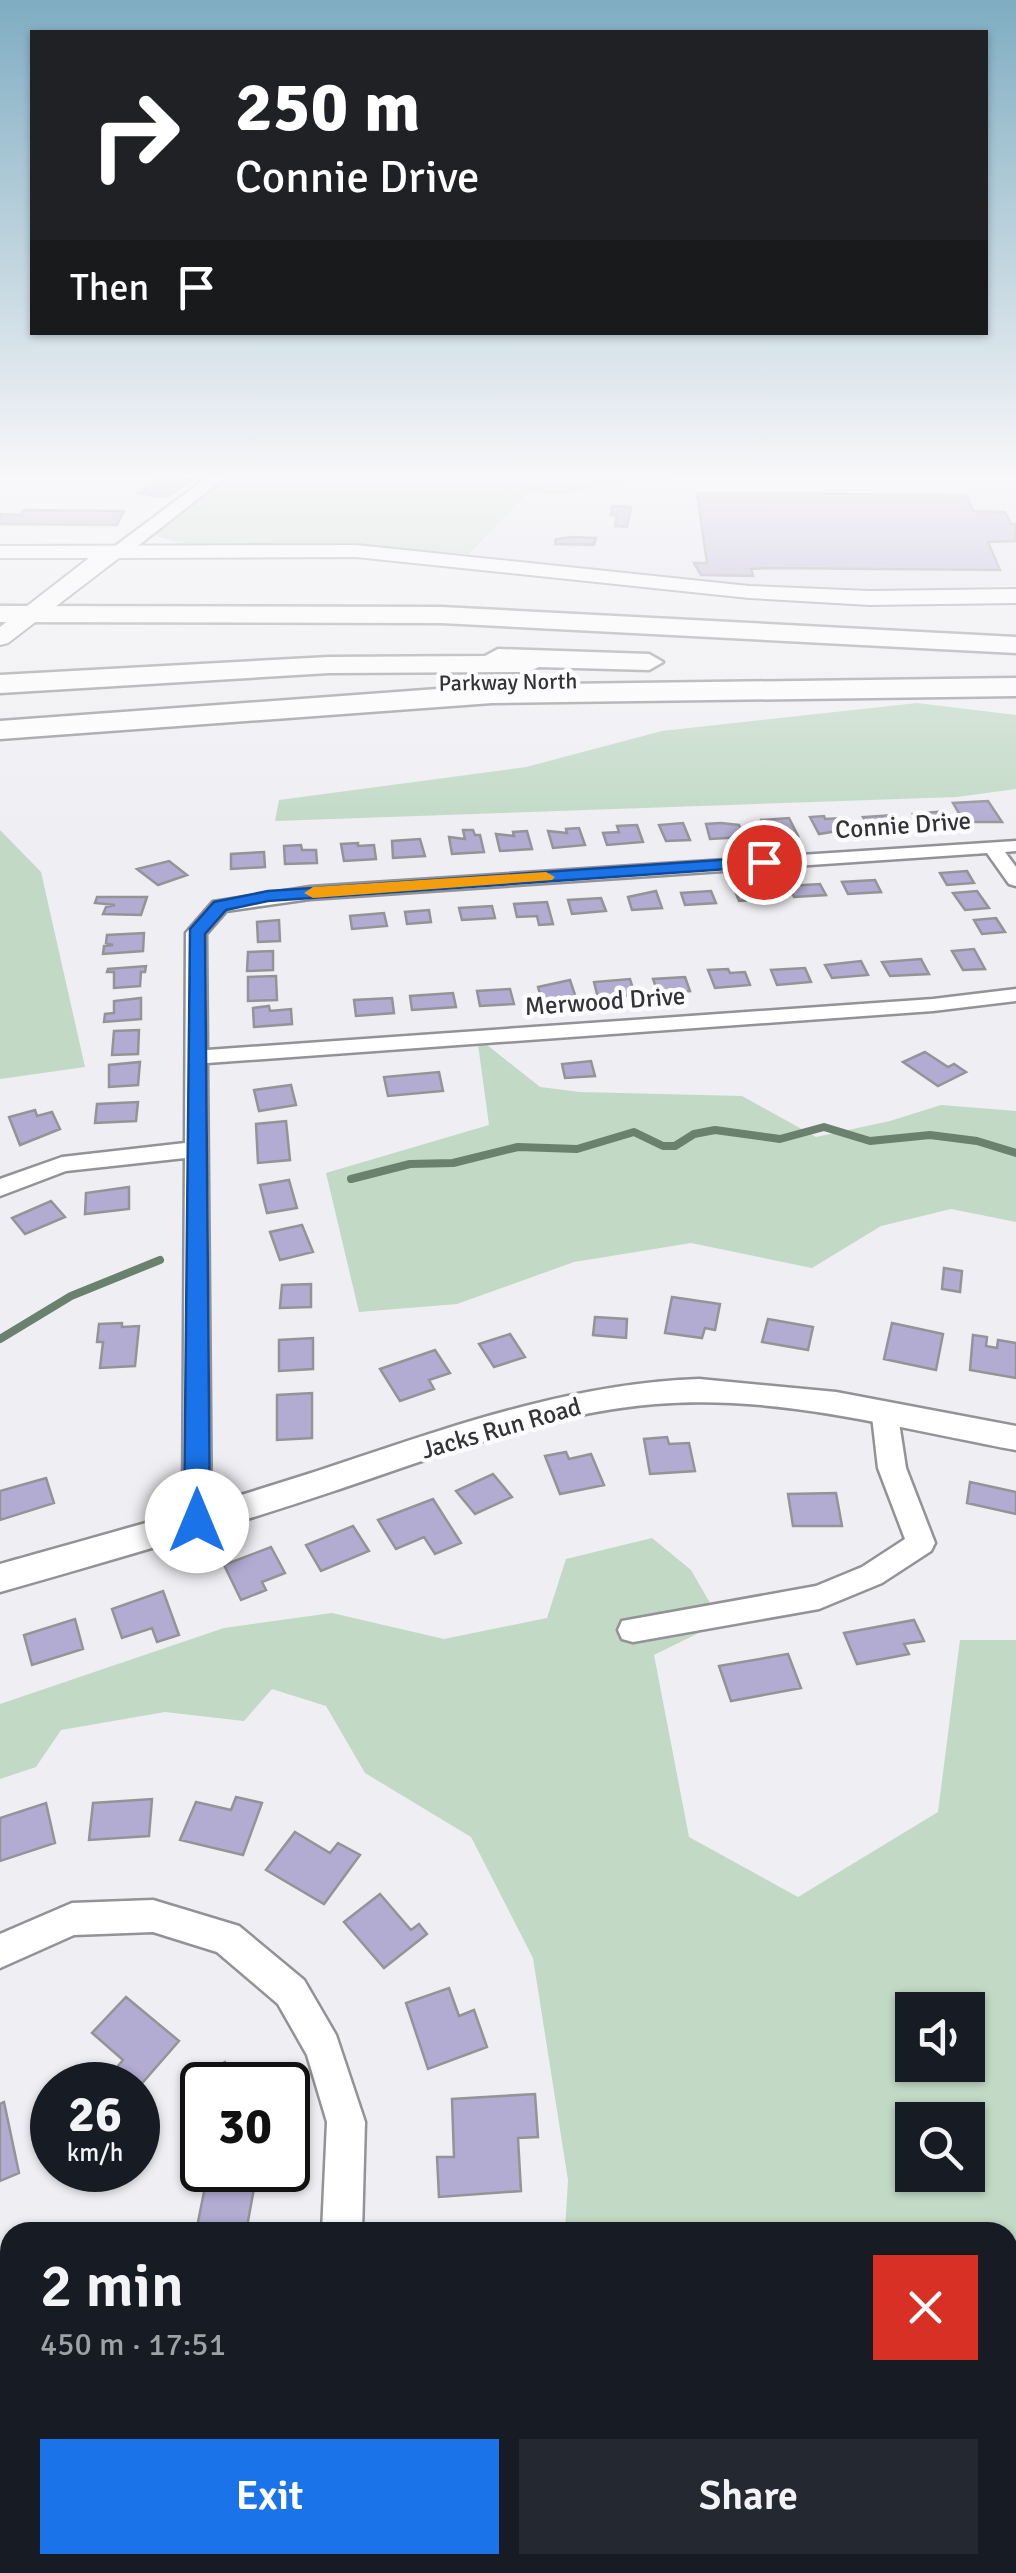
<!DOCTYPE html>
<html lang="en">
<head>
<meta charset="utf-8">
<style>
	body { margin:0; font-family:Signika,sans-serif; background:#242831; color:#f1f3f6; height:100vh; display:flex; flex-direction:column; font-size:38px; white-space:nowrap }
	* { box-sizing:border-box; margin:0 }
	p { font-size:32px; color:#9ea1a6 }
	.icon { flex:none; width:55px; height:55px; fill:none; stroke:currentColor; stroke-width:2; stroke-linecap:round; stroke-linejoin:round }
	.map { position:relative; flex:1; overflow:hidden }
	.side { position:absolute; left:0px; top:2222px; width:1018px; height:352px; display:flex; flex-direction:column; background:#171b24; border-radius:30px 30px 0 0; box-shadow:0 2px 8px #0004 }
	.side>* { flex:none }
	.banner { position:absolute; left:30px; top:30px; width:958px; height:305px; border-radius:0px; box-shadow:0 2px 8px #0004; background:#202124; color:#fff; overflow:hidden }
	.controls { position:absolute; left:895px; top:1992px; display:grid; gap:20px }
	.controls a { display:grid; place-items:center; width:90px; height:90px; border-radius:0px; background:#171b24; box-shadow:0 2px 8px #0004; font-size:50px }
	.speed { position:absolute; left:30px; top:2062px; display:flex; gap:20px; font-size:50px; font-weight:700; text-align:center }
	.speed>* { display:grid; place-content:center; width:130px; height:130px; border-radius:50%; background:#171b24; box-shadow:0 2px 8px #0004; line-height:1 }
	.speed small { font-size:25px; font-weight:400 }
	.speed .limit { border:5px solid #111; border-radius:15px; background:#fff; color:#111 }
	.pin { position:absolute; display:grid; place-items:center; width:85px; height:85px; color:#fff; margin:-42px; border:5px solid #fff; border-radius:50%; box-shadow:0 2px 10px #0007 }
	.me { position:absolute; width:110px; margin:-55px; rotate:0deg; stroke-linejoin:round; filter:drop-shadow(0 0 8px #0008) }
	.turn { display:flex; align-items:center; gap:35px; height:210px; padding:0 40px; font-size:45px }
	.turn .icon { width:130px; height:130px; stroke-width:2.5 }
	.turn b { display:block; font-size:70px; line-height:85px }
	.then { display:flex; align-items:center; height:95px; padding:0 40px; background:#0003; gap:20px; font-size:38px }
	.round { display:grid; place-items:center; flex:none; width:105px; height:105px; border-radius:0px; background:#242831 }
	.headline { display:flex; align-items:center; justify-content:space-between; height:170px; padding:0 40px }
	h1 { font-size:60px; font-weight:600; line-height:75px }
	.primary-button { display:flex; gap:20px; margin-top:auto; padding:20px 40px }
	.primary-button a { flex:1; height:115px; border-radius:0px; background:#1a73e8; color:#fff; font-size:40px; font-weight:600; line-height:115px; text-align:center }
	.primary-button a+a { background:#242831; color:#f1f3f6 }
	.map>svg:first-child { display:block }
	.built { fill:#e4e3ee }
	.green { fill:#c1d9c5; fill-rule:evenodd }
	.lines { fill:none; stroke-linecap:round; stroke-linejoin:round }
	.stream { stroke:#6a816e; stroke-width:8 }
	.building { fill:#b2abd2; stroke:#949497; stroke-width:2.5 }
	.minor-casing { stroke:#939296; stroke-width:5 }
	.tertiary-casing { stroke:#939296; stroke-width:5 }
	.primary-casing { stroke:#939296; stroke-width:4 }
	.motorway-casing { stroke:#939296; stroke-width:5 }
	.minor { fill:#fff; fill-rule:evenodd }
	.tertiary { fill:#fff; fill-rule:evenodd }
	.primary { fill:#fff; fill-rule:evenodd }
	.motorway { fill:#fff; fill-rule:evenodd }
	.route { fill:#1a73e8; stroke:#114b97; stroke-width:2.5 }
	.slow { fill:#f59e0b }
	.labels { text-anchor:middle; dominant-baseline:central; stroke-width:9; stroke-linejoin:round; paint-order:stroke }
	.far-street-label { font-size:22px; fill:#333334; stroke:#fcfcff }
	.street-label { font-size:25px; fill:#333334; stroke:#fcfcff }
</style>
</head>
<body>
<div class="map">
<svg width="1016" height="2573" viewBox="0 0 1016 2573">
	<rect width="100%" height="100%" fill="#efeef2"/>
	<path class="built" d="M977 476 1016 479V585L935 590 706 584 469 554 527 493 563 494 643 479Z"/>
	<path class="green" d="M230 476H907L643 479 563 494 528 493 469 554 325 544 180 543 156 536 159 529Z
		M917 703 1016 715V789L957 797 275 821 279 800 526 767 662 731Z
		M0 830 41 872 85 1067 0 1079Z
		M477 1037 540 1087 580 1092 742 1096 816 1137 890 1121 941 1105 1016 1111V1222L951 1209 881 1226 812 1268 691 1243 574 1262 457 1304 359 1312 326 1173 489 1125Z
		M652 1538 691 1570 721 1622 654 1655 689 1837 798 1897 938 1812 960 1640H1016V2573H547V2565H1008V2232H565L568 2180 533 1958 471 1837 365 1773 326 1706 272 1689 244 1721 165 1712 61 1730 36 1767 0 1779V1704L224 1628 332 1613 444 1639 547 1618 566 1559ZM912 2010H968V2065H912ZM912 2120H968V2175H912Z
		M0 2330 10 2336V2457L0 2484Z"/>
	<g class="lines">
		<path class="stream" d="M351 1179 410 1164 453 1163 518 1147 577 1149 634 1132 663 1146H675L694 1134 715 1130 780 1139 824 1127 870 1141 930 1135 977 1141 1016 1153
			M0 1339 71 1296 160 1260"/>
	</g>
	<path class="building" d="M164 476H197L166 497 138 493Z
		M697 493 966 495 973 511 1005 512 1011 524H1016V541L988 542 1000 570 766 568 751 569 753 576 701 575 694 563H707Z
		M612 506 631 507 627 527 615 526 617 515H611Z
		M24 510 124 511 117 525 0 524V514L21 515Z
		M571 537 596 538 594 545 555 544 556 539Z
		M988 801 1002 822H964L953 803Z
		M946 811 953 822 919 825 913 814Z
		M894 815 900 826 886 827 888 830 871 831 863 817Z
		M824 816 825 819 843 818 849 829 819 834 810 817Z
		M789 818 798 836 766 835 761 824V820Z
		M683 823 690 840 666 841 659 825Z
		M721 823 739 825 744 837 710 839 706 824Z
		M637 825 643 842 607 845 603 833 619 832 617 826Z
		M579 828 585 845 553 848 548 831 567 833 566 829Z
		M463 830H473L475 835H480L484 852 452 854 449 837 465 839Z
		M527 831 532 849 500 851 496 834 514 836 513 832Z
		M420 839 425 856 393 858 392 841Z
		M358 843V846L374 845 376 859 344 861 341 844Z
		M301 845 302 850H316L317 863 285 864 284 846Z
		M264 852 265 867 231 869V854Z
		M169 861 187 875 158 885 137 869Z
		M967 871 974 883 947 885 940 873Z
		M875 880 881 892 848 894 842 882Z
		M820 884 826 895 794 897 789 886Z
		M767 887 772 899 739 901 734 889Z
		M656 891 662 908 632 910 628 897Z
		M711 891 716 903 685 905 681 893Z
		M977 891 989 908 965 910 953 893Z
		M97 897H147L141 915 103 914 106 907 115 905 95 903Z
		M601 898 606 911 572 914 568 900Z
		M547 902 553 924 539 925 537 916 517 917 514 904Z
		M492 906 495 918 462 920 459 908Z
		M429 910 431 922 407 924 405 912Z
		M384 913 387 926 352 929 350 916Z
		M996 918 1005 932 982 934 974 920Z
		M279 920 280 941 258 942 257 922Z
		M144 933 143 951 103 954 104 946 113 945 106 943 107 935Z
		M974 949 985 969 963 970 952 951Z
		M273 951V970L247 971 248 952Z
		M921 959 929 974 890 976 882 962Z
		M861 961 868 975 832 978 825 965Z
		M146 966 145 972H141L140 986 114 988V972H107L108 969Z
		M805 968 811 982 777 985 771 970Z
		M728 969 730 973 745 972 750 985 715 988 708 970Z
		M276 976 277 1000 248 1001V977Z
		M685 977 690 991 658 993 653 979Z
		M630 979 635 995 598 998 594 982Z
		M570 980 576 998 542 1001 538 987Z
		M510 989 514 1004 480 1006 477 991Z
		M453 993 456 1007 412 1010 410 996Z
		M141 998V1019L104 1022 105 1014 114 1013V1001Z
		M392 998 394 1013 356 1016 354 1000Z
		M269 1006 270 1011 291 1009 292 1024 254 1027 253 1008Z
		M139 1030 138 1054 112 1055 114 1031Z
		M925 1052 948 1067 954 1064 966 1072 938 1086 903 1062Z
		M591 1061 595 1076 565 1078 562 1064Z
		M140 1062 138 1085 109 1087V1065Z
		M439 1072 443 1091 388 1096 384 1077Z
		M291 1085 296 1105 259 1111 254 1090Z
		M138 1102 136 1121 95 1123 97 1104Z
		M35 1110 37 1116 52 1112 60 1129 20 1145 9 1117Z
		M286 1121 290 1160 258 1163 256 1124Z
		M289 1180 297 1208 267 1213 260 1185Z
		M129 1187V1209L85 1214 86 1193Z
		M51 1201 65 1217 25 1234 12 1218Z
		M302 1225 313 1252 280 1260 270 1232Z
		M944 1268 962 1271 960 1292 942 1289Z
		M311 1284V1307L280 1308 282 1285Z
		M672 1297 720 1304 715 1330 705 1328 702 1338 665 1333Z
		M595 1317 627 1319 626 1338 593 1335Z
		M768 1319 813 1327 808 1350 762 1342Z
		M122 1323V1327L139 1326 135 1366 100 1368 103 1342H97L99 1324Z
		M892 1323 943 1334 936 1370 884 1359Z
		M510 1334 525 1357 494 1367 479 1344Z
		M973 1335 987 1337 986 1346 997 1348 998 1340 1016 1343V1378L970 1370Z
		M313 1338V1369L279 1371V1340Z
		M435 1350 450 1373 429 1380 434 1389 400 1401 380 1369Z
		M312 1393V1438L277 1440V1395Z
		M667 1437 669 1444 689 1443 695 1471 650 1474 644 1439Z
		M566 1452 569 1459 591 1454 604 1485 560 1494 545 1456Z
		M493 1474 512 1497 475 1514 456 1491Z
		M46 1478 54 1503 0 1520V1491Z
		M970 1482 1016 1492V1514L967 1503Z
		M836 1493 842 1526H793L788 1494Z
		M433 1499 461 1543 435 1554 424 1537 396 1549 378 1520Z
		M353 1526 369 1551 321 1571 306 1545Z
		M271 1547 285 1573 262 1582 266 1590 241 1600 224 1565Z
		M163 1591 179 1635 157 1642 152 1628 122 1638 112 1609Z
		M75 1619 83 1649 32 1665 24 1635Z
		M914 1620 924 1641 904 1644 909 1654 857 1664 844 1633Z
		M788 1654 801 1688 731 1701 719 1666Z
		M236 1797 262 1803 243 1855 180 1840 196 1802 231 1810Z
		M152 1799 149 1836 89 1840 93 1803Z
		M46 1803 55 1843 0 1861V1818Z
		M295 1832 330 1853 338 1843 360 1855 324 1904 266 1870Z
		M380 1894 411 1930 419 1924 427 1934 384 1968 344 1922Z
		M449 1988 459 2016 474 2010 487 2047 428 2069 406 2003Z
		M126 1997 179 2041 138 2088V2085H110L105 2081 123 2060 92 2033Z
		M225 2062 236 2085H202V2128L183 2085Z
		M535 2094 538 2137 518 2138 521 2191 439 2197 437 2157H454L452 2099Z
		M4 2102 19 2173 0 2181V2104Z
		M207 2177 255 2183 246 2232H196Z
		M398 2565H482L481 2573H397Z"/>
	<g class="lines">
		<g class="minor-casing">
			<path id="minor" d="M1016 841V851L1005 852 1016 867V886L1009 884 987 853 310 899 226 911 206 934 207 1050 933 999 1016 989V1001L933 1011 207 1063 211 1521 207 1529 197 1532 187 1529 183 1521 185 1158 66 1171 0 1196V1179L62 1157 185 1143 186 933 213 902 310 887Z
				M885 1406 895 1409 898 1416 906 1468 935 1543 931 1551 882 1583 819 1609 633 1642 622 1639 618 1630 622 1621 816 1586 862 1567 905 1539 878 1468 872 1416 875 1409Z
				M153 1900 239 1926 304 1980 336 2035 365 2122 362 2232H322L327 2122 307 2055 278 2004 217 1952 153 1932 74 1935 0 1968V1934L72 1903Z
				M276 2565H320L319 2573H275Z"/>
		</g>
		<g class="tertiary-casing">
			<path id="tertiary" d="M209 476H227L126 555H114V547Z
				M699 1379 836 1392 1016 1426V1450C898 1428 776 1394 656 1404 544 1413 439 1456 334 1491 224 1528 112 1560 0 1592V1564C103 1535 206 1507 308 1474 436 1432 562 1384 699 1379Z"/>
		</g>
		<g class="primary-casing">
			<path id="primary" d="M356 545 749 586 870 591 1016 589V603L870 605 749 598 356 557 119 558 8 643 0 645V627L89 558H0V546Z"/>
		</g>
		<g class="motorway-casing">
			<path id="motorway" d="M0 606 441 607 1016 637V653L441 623 0 622Z
				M498 649 649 654 663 662 649 670 539 667 527 672 329 673 0 693V675L329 657 485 656Z
				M1016 678V696L492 703 0 739V721L492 685Z"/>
		</g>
		<use href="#minor" class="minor"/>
		<use href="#tertiary" class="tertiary"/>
		<use href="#primary" class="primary"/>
		<use href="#motorway" class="motorway"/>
	</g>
	<linearGradient id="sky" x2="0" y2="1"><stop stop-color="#7fadc1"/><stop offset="0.57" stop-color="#f8f7f9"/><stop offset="1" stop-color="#f8f7f9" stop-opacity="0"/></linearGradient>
	<rect width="1016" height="836" fill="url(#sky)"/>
	<path class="route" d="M764 857 772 862 770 866 268 901 226 910 205 934 210 1521 206 1528H188L184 1521 190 929 214 902 268 891Z"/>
	<path class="slow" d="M546 872 555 877 552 880 313 898 304 893 313 887Z"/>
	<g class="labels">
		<g class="far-street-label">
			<text transform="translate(508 682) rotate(-1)">Parkway North</text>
		</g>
		<g class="street-label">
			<text transform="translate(903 825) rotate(-4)">Connie Drive</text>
			<text transform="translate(605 1001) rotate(-4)">Merwood Drive</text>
			<text transform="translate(501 1428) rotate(-16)">Jacks Run Road</text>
		</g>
	</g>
</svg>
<div class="controls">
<a><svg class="icon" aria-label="sound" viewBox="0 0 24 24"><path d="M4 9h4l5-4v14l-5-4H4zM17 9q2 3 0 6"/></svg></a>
<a><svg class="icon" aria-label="search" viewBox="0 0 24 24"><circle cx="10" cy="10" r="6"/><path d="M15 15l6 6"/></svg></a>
</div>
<div class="speed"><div>26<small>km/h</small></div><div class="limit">30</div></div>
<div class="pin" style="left:764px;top:862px;background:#d93025"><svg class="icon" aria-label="arrive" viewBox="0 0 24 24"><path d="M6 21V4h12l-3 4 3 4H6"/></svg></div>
<svg class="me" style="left:197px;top:1521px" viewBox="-20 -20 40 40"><circle r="19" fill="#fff"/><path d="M0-13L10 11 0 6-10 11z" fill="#1a73e8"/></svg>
<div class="banner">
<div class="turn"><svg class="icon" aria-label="right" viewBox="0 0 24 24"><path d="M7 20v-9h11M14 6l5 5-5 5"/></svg><div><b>250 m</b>Connie Drive</div></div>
<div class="then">Then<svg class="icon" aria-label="arrive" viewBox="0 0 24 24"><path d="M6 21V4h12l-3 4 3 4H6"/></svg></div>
</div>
<section class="side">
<div class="headline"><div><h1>2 min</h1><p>450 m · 17:51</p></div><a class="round" style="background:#d93025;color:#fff"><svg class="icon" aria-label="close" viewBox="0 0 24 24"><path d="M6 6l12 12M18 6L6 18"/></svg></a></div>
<div class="primary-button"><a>Exit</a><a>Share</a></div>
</section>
</div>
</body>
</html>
